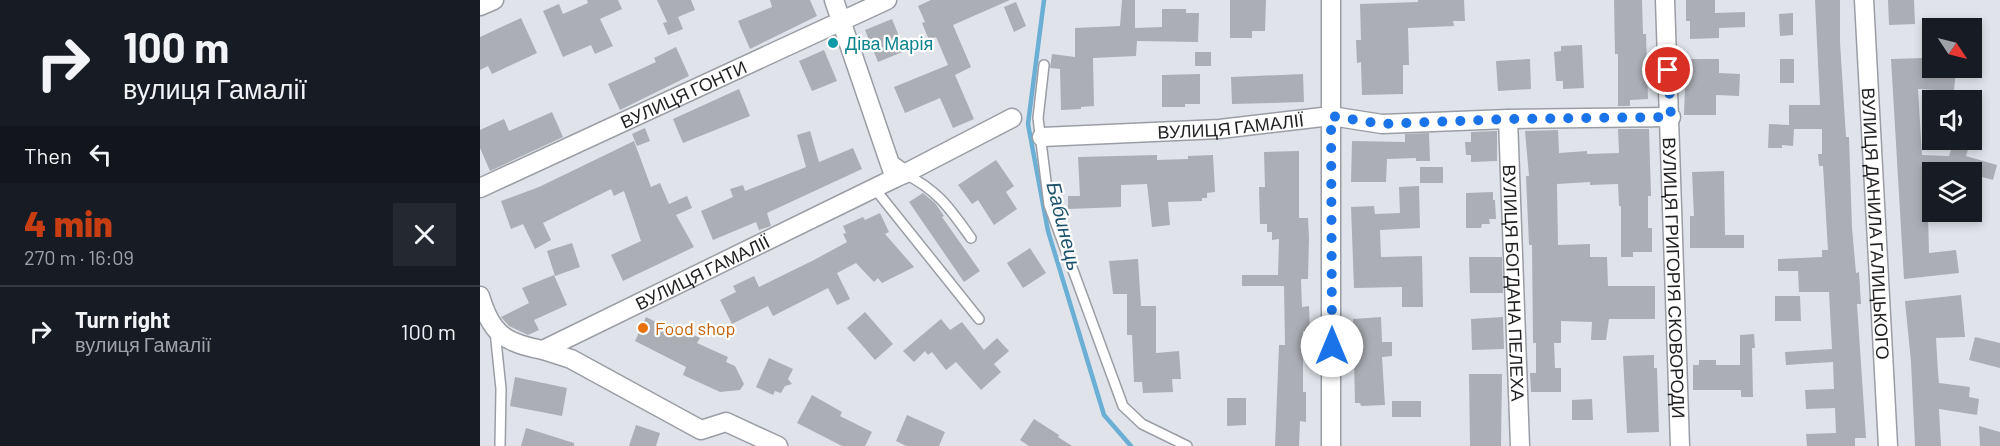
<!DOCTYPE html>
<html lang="en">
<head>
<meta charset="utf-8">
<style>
	body { margin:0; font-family:Barlow,sans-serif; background:#242831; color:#f1f3f6; height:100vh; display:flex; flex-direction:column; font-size:22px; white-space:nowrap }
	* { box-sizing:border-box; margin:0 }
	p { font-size:20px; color:#9ea1a6 }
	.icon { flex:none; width:33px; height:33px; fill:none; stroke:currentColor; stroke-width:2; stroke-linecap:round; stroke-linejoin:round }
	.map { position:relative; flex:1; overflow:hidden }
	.drawer { display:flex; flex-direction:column; background:#171b24; width:480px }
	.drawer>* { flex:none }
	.top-card { background:#171b24; color:#f1f3f6; overflow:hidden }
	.needle { width:39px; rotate:125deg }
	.fabs { position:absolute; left:1442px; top:18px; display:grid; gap:12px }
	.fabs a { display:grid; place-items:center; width:60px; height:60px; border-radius:0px; background:#171b24; box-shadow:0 3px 9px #0003; font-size:30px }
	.pin { position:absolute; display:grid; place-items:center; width:51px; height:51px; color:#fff; margin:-26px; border:3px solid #fff; border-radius:50%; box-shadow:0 2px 6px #0007 }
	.me { position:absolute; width:66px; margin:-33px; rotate:0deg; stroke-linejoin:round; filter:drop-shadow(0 0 4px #0008) }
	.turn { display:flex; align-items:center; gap:21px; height:126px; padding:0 24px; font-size:27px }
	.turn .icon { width:78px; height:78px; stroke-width:2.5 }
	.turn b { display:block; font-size:42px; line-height:51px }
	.then { display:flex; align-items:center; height:57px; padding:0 24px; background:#0003; gap:12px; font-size:22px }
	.round { display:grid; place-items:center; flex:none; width:63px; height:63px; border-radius:0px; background:#242831 }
	.headline { display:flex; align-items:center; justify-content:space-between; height:102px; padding:0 24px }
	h1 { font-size:36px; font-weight:800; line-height:45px; color:#c73e12 }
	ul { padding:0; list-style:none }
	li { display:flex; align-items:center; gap:18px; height:90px; padding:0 24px; border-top:2px solid #363941 }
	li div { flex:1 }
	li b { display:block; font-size:22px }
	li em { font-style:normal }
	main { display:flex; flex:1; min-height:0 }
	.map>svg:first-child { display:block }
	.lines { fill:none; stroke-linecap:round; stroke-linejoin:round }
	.stream { stroke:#6cafd5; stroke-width:4.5 }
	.building { fill:#abaeb4 }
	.lane-casing { stroke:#9a9ea4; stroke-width:12 }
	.street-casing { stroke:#9a9ea4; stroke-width:21 }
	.lane { stroke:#fff; stroke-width:9 }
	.street { stroke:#fff; stroke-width:18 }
	.route { stroke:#1a73e8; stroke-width:10; stroke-dasharray:0 18 }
	.culture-dot { fill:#0f9aa8; stroke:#fff; stroke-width:2 }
	.food-dot { fill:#e8710a; stroke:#fff; stroke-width:2 }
	.labels { text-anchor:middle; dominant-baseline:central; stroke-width:4.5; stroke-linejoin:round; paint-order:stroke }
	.culture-label { font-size:18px; fill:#0d838f; stroke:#fff; text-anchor:start }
	.street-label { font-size:18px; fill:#1f2022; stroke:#fff }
	.food-label { font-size:18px; fill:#c56008; stroke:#fff; text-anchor:start }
	.water-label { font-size:20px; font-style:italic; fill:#1e536d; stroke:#fff }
</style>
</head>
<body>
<main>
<section class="drawer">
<div class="top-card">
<div class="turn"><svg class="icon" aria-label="right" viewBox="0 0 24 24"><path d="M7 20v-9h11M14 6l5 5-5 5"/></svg><div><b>100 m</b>вулиця Гамалії</div></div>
<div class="then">Then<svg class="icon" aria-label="left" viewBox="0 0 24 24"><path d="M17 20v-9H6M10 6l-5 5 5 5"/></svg></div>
</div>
<div class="headline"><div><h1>4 min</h1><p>270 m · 16:09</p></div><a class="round"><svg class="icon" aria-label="close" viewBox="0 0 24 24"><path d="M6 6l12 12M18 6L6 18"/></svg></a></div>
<ul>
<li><svg class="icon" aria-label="right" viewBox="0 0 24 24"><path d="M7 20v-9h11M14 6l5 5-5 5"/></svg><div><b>Turn right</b><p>вулиця Гамалії</p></div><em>100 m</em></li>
</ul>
</section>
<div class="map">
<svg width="1520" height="446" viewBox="0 0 1520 446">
	<rect width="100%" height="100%" fill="#e0e4ea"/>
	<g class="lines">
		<path class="stream" d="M564 0 548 124 568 231 624 415 651 446"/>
	</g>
	<path class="building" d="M107 0H138L142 9 120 19 133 46 115 54 111 45 83 57 63 11 79 4 83 14 108 3Z
		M177 0H211L215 10 198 17 203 29 188 35 183 23 187 22Z
		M290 0H330L337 16 270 49 258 21 292 7Z
		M451 0H530L473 25 491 67 475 75 494 119 473 128 460 98 425 113 414 87 468 65 456 37 449 40 442 23 445 22 438 6Z
		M642 0H655V28L682 27V9H706V13H719L718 42 657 41 656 56 613 58 614 106 601 107V109L581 110 580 69 570 68 572 54 595 57V28L640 26Z
		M750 0H786L785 31H772V38H750Z
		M938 0H984L985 21H973L974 26 928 28 929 65H923V94L882 95 881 62 877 63 876 40H881L880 4 938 2Z
		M1134 0H1162L1163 34H1166L1168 99 1150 100V106H1138V54H1135Z
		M1206 0H1235V13L1265 12V27L1239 28V38L1210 39V21H1206Z
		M1335 0H1360V42L1366 137H1369L1372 228 1376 273 1379 272 1381 304H1377L1386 438H1375V446H1327L1326 434 1356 433 1355 408 1326 409 1325 390 1354 389 1353 362 1306 365 1305 352 1352 349 1349 292H1319L1318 271H1298V259L1342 257V250H1348L1343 166H1339L1338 154H1342V129H1314L1313 146 1302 145V148H1288L1289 124 1309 125V105H1340Z
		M1408 0H1434L1435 24 1409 25Z
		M536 2 546 26 534 32 524 7Z
		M1313 13V35L1300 36 1299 14Z
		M41 18 57 53 12 74 8 66 0 70V37Z
		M412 19 425 51 398 62 385 30Z
		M1102 45 1104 88 1083 89V81H1076L1074 52 1081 51V46Z
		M196 47 209 76 140 110 128 84 176 62 174 58Z
		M344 50 357 81 332 91 319 61Z
		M715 52H731V66H715Z
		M1443 58V68H1476L1474 91 1438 89 1442 155 1469 156 1474 140H1491L1486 156 1517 165 1513 180 1474 169V172H1442L1443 197H1452V216H1448L1449 253 1476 250 1479 273 1424 279 1411 59Z
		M1050 59 1051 89 1018 91 1016 61Z
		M1206 59H1239V73L1260 74 1259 96 1236 95V115H1204Z
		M1300 59H1314V83H1300Z
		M720 74V104H705V107H682V75Z
		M823 74 824 102 752 104 751 77Z
		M259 89 270 116 203 143 193 119Z
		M72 112 83 137 10 171 0 148V130L24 119 29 131Z
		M165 128 170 141 157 146 152 134Z
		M1138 129H1169L1171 196H1168V228H1172V252H1153V257H1141V206H1139L1138 184 1110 185V182L1077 184 1078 245 1110 244V257H1127L1128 286H1175V319H1129L1126 340H1111L1112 322 1081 321V343H1074L1075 368H1081V392H1051L1050 373H1056V343H1053L1052 245H1049L1046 176H1049L1045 131 1078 130 1079 153 1107 151V154L1139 153Z
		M330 131 339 162 373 148 382 169 287 213 291 226 279 230 276 222 233 240 221 211 253 197 250 189 263 185 265 191 326 167 317 135Z
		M1017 131V161L991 162V155H986L985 142H991V132Z
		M949 133 950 161H936V158L907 159 906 182H871L872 141 925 142V134Z
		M154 141 171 187 180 183 189 204 207 196 212 208 196 215 214 247 143 281 131 255 161 241 144 191 134 196 131 189 63 223 71 240 55 249 43 224 31 229 21 201 59 187Z
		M819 151V218H828L829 238 828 279H821L822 307 829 306 830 331H823V392H826V422L820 421 819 446H795L799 345H805L804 286H762V275H798L799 239 792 240V232H787V224H780L779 187H785L784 152Z
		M677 155V160L708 159V156L733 155 735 192 727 193V198H722V201L688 202 690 225 672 227 667 184 641 185V207L588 209V196H600L598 157Z
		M516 160 534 186 526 192 537 209 514 225 498 200 492 204 478 185Z
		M940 167H963V183H940Z
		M1244 171 1245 235H1264V248H1210V216H1214L1212 172Z
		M939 186 940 228 900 230 901 257 942 256 943 307H922V287L874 288 871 207 894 206 895 214 920 213 919 187Z
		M1013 192V200H1015L1016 219H1009L1010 224H1002L1001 228H986V193Z
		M443 193 455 203 464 216 462 217 500 271 484 282 429 202Z
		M400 213 409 232 405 234 434 267 402 283 398 278 394 282 376 263 357 273 370 299 357 305 348 288 293 316 288 306 252 324 240 300 256 292 253 286 274 276 279 287 334 260 367 242 363 234 366 233 363 226 383 217 385 220Z
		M92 243 100 267 75 276 67 251Z
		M550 248 566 273 543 288 527 263Z
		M989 257H1022L1023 293H990Z
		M658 259 661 306H676V353L699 351 701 379H692L693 392 663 393 662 382H654L652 335H647V294H633L629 261Z
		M74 275 87 305 54 320 59 330 48 335 29 326 21 317 49 303 42 288Z
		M1481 295 1485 337 1456 338 1458 373 1459 383 1490 387 1489 397 1499 399 1497 415 1459 409 1461 446H1435L1431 362 1425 301Z
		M1295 296H1320L1321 321H1295Z
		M385 312 413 344 395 360 367 328Z
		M166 317 182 325 189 324 215 332 214 335 220 338 217 343 248 357 246 362 255 366 264 384 260 390 240 392 203 375 206 367 155 341Z
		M901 317 902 342H912V356L902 357 905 405 881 406 880 403H875L873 319Z
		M1023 317 1024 349 992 350 991 319Z
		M461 319 470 330 482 322 504 350 517 338 529 351 514 364 521 372 501 390 476 362 466 370 452 352 448 355 445 351 434 362 423 351Z
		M1274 334 1275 348H1272L1273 397H1261V390H1213V365H1219V360H1236V365H1260V335Z
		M1495 337 1520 343V368L1489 360Z
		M1174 355V368H1177L1179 432 1147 433 1143 356Z
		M289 358 313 369 308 379 312 384 305 386 301 393 295 391 293 395 276 387Z
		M989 374H1022L1021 446H990Z
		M35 377 87 388 82 416 30 406Z
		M332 395 362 412 360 416 392 432 385 446H362L317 423Z
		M747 398H766V425L747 426Z
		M1112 399 1113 420H1092V400Z
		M912 401H941V417H912Z
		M427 415 465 432 459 446H426L416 441Z
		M554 419 579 435 578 437 592 446H549L540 440Z
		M156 425 180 433 176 446H149Z
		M1499 426 1520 432V446H1500Z
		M46 428 94 443V446H41Z"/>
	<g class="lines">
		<g class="lane-casing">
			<path id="lane" d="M564 65 558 118 569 205 643 406 662 424 707 446
				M425 174C459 191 470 209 491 238
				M395 189 499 319
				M15 331 21 389 20 446"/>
		</g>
		<g class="street-casing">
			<g id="street">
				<path d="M354 0 410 164 415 178 424 174 410 164"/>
				<path d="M851 0V446"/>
				<path id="s1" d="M1185 0 1200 446"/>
				<path id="s2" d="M1384 0 1408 446"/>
				<path d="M0 6 14 0"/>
				<path id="s3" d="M1028 119 1040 446"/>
				<path id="s4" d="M562 137 740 129 851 116 902 124 1028 119 1191 117"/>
				<path d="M424 174 532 118"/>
				<path id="s5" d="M0 188 407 0"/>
				<path id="s6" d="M0 296C11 334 25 343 63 350L415 178"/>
				<path d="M63 350 91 359 221 430 246 422 298 446"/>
			</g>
		</g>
		<use href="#lane" class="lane"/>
		<use href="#street" class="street"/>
	</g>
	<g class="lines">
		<path class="route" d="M852 346 851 116 902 124 1028 119 1191 117 1188 70"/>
	</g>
	<circle class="culture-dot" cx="353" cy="43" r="6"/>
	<circle class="food-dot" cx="163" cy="328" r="6"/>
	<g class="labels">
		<g class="culture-label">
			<text x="365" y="43">Діва Марія</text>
		</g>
		<g class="street-label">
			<text stroke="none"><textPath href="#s5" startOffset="224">ВУЛИЦЯ ГОНТИ</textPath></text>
			<text stroke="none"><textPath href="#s4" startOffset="189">ВУЛИЦЯ ГАМАЛІЇ</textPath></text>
			<text stroke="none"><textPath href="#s2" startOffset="224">ВУЛИЦЯ ДАНИЛА ГАЛИЦЬКОГО</textPath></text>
			<text stroke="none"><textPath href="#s6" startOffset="267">ВУЛИЦЯ ГАМАЛІЇ</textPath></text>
			<text stroke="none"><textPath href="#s1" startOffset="278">ВУЛИЦЯ ГРИГОРІЯ СКОВОРОДИ</textPath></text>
			<text stroke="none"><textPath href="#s3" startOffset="164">ВУЛИЦЯ БОГДАНА ПЕЛЕХА</textPath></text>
		</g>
		<g class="food-label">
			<text x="175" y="328">Food shop</text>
		</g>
		<g class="water-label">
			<text transform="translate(585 226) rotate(76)">Бабинець</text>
		</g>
	</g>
</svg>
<div class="fabs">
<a><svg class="needle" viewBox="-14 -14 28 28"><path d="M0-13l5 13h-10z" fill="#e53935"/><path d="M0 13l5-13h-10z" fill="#9ea1a6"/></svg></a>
<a><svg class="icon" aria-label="sound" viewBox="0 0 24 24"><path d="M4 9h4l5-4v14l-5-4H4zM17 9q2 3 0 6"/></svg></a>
<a><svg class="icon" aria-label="layers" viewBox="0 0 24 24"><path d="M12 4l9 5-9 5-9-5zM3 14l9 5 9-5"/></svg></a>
</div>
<div class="pin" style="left:1188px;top:70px;background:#d93025"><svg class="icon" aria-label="arrive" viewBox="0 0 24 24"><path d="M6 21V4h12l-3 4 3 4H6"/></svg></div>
<svg class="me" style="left:852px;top:346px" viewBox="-20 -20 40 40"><circle r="19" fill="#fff"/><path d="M0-13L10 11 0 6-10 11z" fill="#1a73e8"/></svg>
</div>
</main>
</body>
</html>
